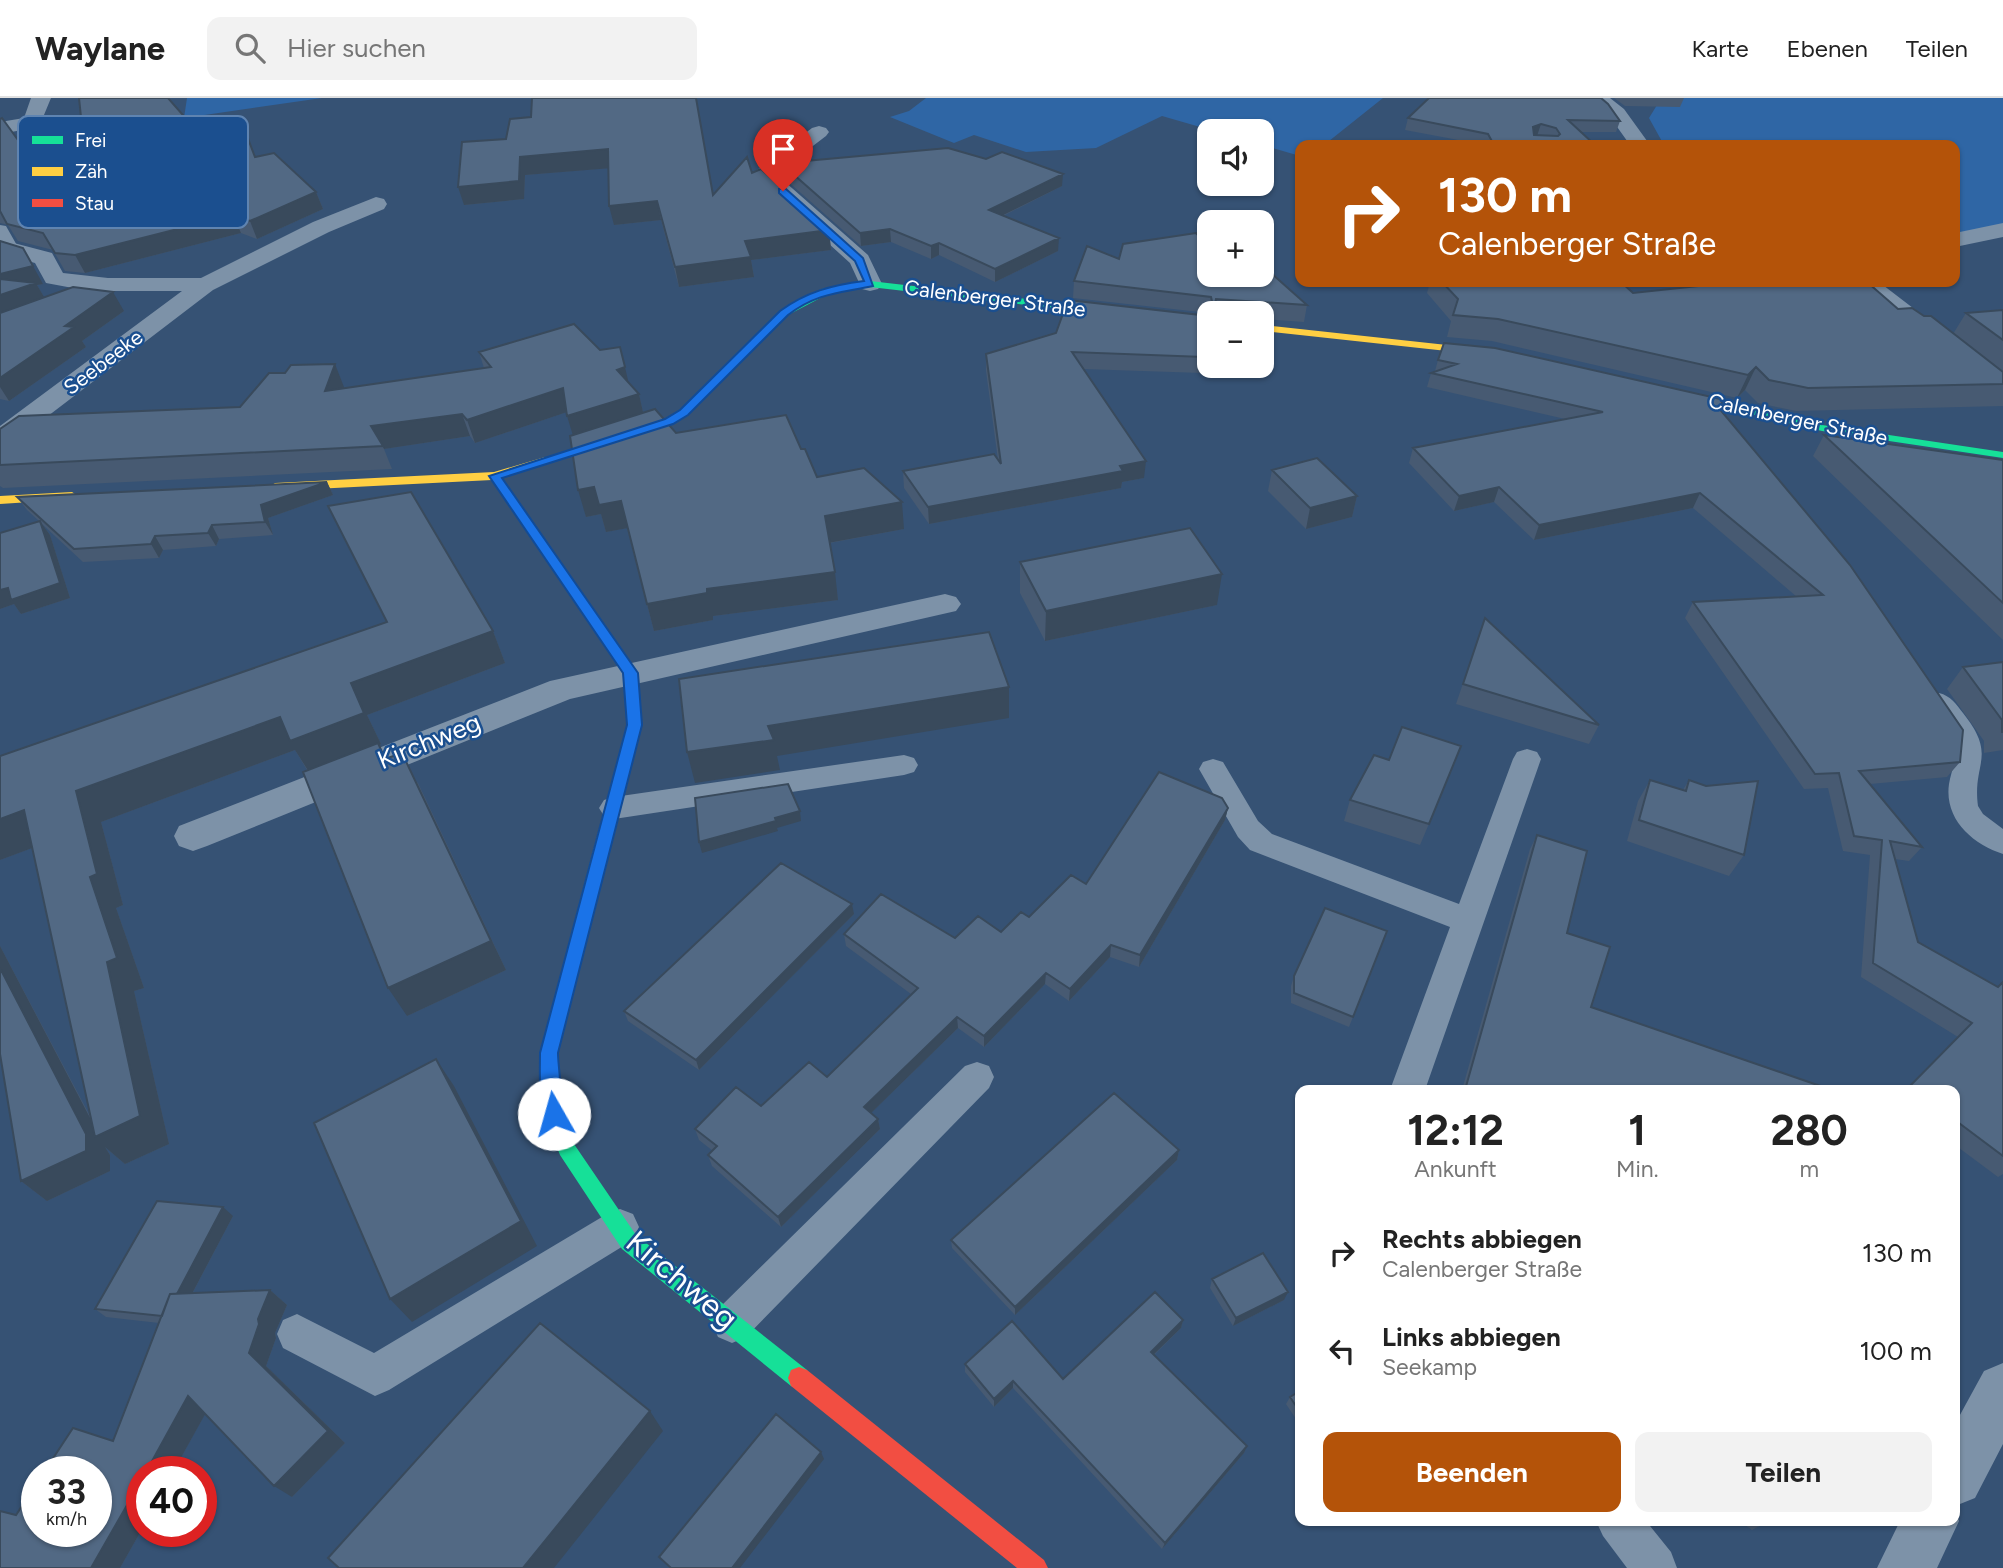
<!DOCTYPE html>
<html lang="de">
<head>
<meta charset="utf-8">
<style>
	body { margin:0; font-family:Figtree,sans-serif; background:#f2f2f2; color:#222; height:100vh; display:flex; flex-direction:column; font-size:26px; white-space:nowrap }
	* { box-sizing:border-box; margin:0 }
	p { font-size:23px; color:#767676 }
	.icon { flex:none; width:38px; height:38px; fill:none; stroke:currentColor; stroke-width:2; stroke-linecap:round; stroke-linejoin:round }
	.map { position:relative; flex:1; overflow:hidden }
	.side { position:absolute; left:1295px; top:987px; width:665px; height:441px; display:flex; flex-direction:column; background:#fff; border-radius:14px; box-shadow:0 2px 5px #0004 }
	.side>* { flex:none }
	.guide { position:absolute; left:1295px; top:42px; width:665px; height:147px; border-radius:14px; box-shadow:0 2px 5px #0004; background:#b45309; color:#fff; overflow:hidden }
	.buttons { position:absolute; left:1197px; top:21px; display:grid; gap:14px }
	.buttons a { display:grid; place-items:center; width:77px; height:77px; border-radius:14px; background:#fff; box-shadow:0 2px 5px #0004; font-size:35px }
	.speed { position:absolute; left:21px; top:1358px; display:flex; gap:14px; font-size:35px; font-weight:700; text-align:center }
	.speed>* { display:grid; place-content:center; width:91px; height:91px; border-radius:50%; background:#fff; box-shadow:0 2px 5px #0004; line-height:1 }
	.speed small { font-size:18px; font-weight:400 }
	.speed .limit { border:10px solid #d22; background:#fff; color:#111 }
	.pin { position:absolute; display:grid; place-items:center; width:60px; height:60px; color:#fff; margin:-72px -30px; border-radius:50% 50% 50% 0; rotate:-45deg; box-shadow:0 0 7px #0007 }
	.pin .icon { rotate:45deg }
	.me { position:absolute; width:77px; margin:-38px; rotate:353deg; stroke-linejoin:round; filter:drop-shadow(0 0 5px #0008) }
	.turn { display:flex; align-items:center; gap:24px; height:147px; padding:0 28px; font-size:32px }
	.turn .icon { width:91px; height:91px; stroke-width:2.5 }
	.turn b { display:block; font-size:49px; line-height:60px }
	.eta { display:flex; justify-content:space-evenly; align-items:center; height:119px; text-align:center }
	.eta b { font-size:42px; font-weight:700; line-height:49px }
	.primary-button { display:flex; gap:14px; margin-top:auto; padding:14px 28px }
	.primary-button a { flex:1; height:80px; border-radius:14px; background:#b45309; color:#fff; font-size:28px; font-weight:700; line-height:80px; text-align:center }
	.primary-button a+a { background:#f2f2f2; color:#222 }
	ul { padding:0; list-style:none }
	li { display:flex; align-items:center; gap:21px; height:98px; padding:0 28px }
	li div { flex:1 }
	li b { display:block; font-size:26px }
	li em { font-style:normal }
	header { display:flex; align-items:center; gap:42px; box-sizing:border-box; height:98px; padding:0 35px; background:#fff; border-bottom:2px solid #e0e0e0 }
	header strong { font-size:33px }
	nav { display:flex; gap:38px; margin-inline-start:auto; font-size:24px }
	.search { width:490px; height:63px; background:#f2f2f2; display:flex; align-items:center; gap:18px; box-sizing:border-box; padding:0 24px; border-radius:14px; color:#767676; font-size:26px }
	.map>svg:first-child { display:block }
	.green { fill:#2f66a5 }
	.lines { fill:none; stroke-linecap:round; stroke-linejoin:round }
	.lane { fill:#7d92a8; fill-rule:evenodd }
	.street { fill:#7d92a8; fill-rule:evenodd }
	.fast { fill:#16e098; fill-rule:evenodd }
	.slow { fill:#ffcf43; fill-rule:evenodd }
	.jam { fill:#f24e42; fill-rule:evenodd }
	.wall { fill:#475a72 }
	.shaded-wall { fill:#394a5c }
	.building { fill:#526984; stroke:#394a5c; stroke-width:2; fill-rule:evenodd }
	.route { fill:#1a73e8; stroke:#114b97; stroke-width:2 }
	.labels { text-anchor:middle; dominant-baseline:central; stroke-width:5; stroke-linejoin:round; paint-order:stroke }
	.far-street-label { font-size:21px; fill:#fff; stroke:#1b4f8f }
	.street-label { font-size:26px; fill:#fff; stroke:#1b4f8f }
	.near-street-label { font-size:32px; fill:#fff; stroke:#1b4f8f }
	.key { fill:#1b4f8f; stroke:#5f84b1; stroke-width:2 }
	.key-label { font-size:19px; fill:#fff }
</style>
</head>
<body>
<header>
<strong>Waylane</strong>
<div class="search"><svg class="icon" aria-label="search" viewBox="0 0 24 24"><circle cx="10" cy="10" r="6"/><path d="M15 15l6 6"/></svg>Hier suchen</div>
<nav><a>Karte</a><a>Ebenen</a><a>Teilen</a></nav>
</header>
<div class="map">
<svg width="2003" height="1470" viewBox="0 0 2003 1470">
	<rect width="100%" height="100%" fill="#365274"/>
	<path class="green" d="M187 0H322L184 20Z
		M926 0H1383L1324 47H1300V58L1262 47V33H1214L1162 18 1096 50 1026 54 974 37 954 45 890 19 909 13Z
		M1668 0H2003V127L1955 136V47H1664L1649 20 1657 7Z"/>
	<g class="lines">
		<path class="lane" d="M0 127 6 128 19 151 16 155H4L0 149Z
			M1939 595C1951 598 1956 606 1963 615 1998 659 1972 664 1978 708L1983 716 2003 731V756C1972 746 1944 721 1949 686 1951 674 1957 661 1955 649 1952 632 1934 618 1925 604L1929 597Z
			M1527 651 1537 654 1541 661 1425 992H1390L1450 829 1250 752 1238 739 1199 671 1203 664 1213 661 1223 664 1258 723 1272 736 1459 806 1513 661 1517 654Z
			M904 657 914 660 918 667 914 674 904 677 614 721 604 718 599 710 604 702 614 699Z
			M977 964 989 968 994 979 989 990 746 1239 732 1245 718 1239 712 1225 718 1211 965 968Z
			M620 1111 633 1116 639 1129 633 1142 389 1292 375 1298 283 1250 277 1236 283 1222 297 1216 374 1255 607 1116Z
			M1596 1423H1646L1671 1454 1677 1470H1627L1603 1438Z"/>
		<path class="street" d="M31 0H51L39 29 0 36V24L24 20Z
			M1588 0H1610L1624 11 1650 47H1630L1610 19Z
			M819 28 826 30 829 34 826 38 776 76 868 157 882 186 878 191 870 193 862 191 850 165 752 76 812 30Z
			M376 99 384 101 387 106 384 111 329 134 213 192 10 347 0 349V328L182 193H89L46 185 35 165 2 156V146L10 144 52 155 63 175 108 180H201L313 124Z
			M2003 125V139L1955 149V135Z
			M1852 184H1879L2003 279V300L1994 298Z
			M945 496 956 499 961 506 956 513 570 601 207 748 193 753 179 748 174 738 179 728 550 583Z
			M2003 1265V1346L1975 1400 1955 1408V1326L1984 1273Z
			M1955 1412 1959 1423 1937 1470H1877L1900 1423H1955Z"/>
		<path class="fast" d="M870 183 1070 206 1075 209 1070 212 870 189 828 196 788 217 688 317 661 332 549 365H541L539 363 653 328 680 313 780 213 822 191Z
			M1672 291 1822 327 2003 354V360L1822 333 1668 296 1667 294Z
			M599 755 605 757 607 761 558 955 562 1016 574 1046 636 1137 807 1272 810 1280 807 1288 799 1291 791 1288 622 1151 560 1057 544 1016 540 955 591 761 593 757Z"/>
		<path class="slow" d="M1070 206 1209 222V228L1066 211 1065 209Z
			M1262 227 1493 252 1498 255 1493 258 1262 233Z
			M545 359 549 361V365L502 380 638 575 641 627 607 761 605 765H593L591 761 627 627 624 575 492 382 275 393 269 389 275 385 494 374Z
			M72 394 78 398 76 401 0 406V398Z"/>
		<path class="jam" d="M799 1269 807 1272 1044 1462 1048 1470H1017L791 1288 788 1280 791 1272Z"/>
	</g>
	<path class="wall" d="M1614 0H1684L1680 9 1625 8Z
		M1408 20 1620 23 1616 34H1580L1595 47H1485L1405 32Z
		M0 21 23 49 203 40 224 36 227 42 316 94 323 111 257 141 241 135 85 175 65 173 53 152 18 143 8 127 0 125Z
		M506 41 713 97 752 75 829 132 831 152 751 162 754 179 679 189 661 122 614 127 608 70 525 77 524 101 464 107Z
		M784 68 1062 88 1003 118 1058 153 995 184 939 157 931 161 891 144 861 148 785 81Z
		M0 143 43 186 37 187 44 199 124 213 82 243 86 249 9 303 0 301Z
		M1119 161 1209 177 1307 207 1304 224 1262 221V215H1209L1073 200 1074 183Z
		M1430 184H1621L1633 195 1898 211 1924 218 1953 236 1966 215 2003 212V308L1796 313 1758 305 1745 292 1737 300 1492 243 1447 239 1451 223 1427 195Z
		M1209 218V240L1202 275 1083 271 1144 380 1122 384 1121 390 929 426 904 390 903 373 998 362 986 273V256Z
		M479 254 629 285 639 296 643 315 676 335 801 351 817 379 904 431 830 445 838 502 713 518V522L654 533 627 430 606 434 601 416 586 419 573 337 567 314 475 345 470 338 384 351 392 371 3 390 0 388V331L240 309 344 289 343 290 484 270Z
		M1438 262 1720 312 1960 664 1947 679 1870 686 1922 749 1909 763 1895 761 1918 844 1998 889 2003 884V1076L1998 1079 1955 1047V992H1905L1958 939 1861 879 1870 757 1843 753 1828 690 1804 691 1685 520 1693 504 1797 499 1693 410 1534 442 1494 404 1454 413 1409 365 1413 350 1565 321 1427 289 1431 275 1435 273Z
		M1824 337 2003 362V542L1813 358Z
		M1272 372 1357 398 1352 419 1306 431 1268 393Z
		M327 384 333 397 268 420 273 437 219 441 216 448 163 452 159 460 83 464 42 426 50 437 70 500 21 516 14 506 0 511V435L39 423 27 412 17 399Z
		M328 408 493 533 505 565 367 617 381 646 379 647 386 661 418 685 506 872 407 918 307 672 295 652 101 724 123 807 116 810 144 890 134 893 169 1046 125 1066 105 1049 110 1057V1073L47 1103 21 1083 0 956V848L91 1020 32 750 0 762V658L386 524Z
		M1020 464 1217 507 1045 543 1020 495Z
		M1485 520 1599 627 1589 646 1456 606Z
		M2003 564V652L1984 655V643L1947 591 1963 569Z
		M1389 662 1453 669 1420 747 1344 723 1350 702Z
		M1650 682 1683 692 1689 682 1744 757 1729 778 1627 743 1638 703Z
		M1228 710 1225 722 1139 869 1110 859 1069 903 1045 886 984 949 958 930 871 1015 878 1021 880 1031 781 1129 712 1068 708 1057 713 1053 699 1042 695 1031 761 1008 827 979 911 896 846 848 844 836 955 840 1001 834 1086 786Z
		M1537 737 1591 909 1832 992H1462L1530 751Z
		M854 816 699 972 628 923 624 913Z
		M1387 833 1349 929 1291 905V888L1294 878Z
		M1179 1052 1177 1062 1015 1217 952 1150 951 1142Z
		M233 1118 192 1196 270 1192 287 1207 275 1235 276 1240 266 1268 345 1345 292 1399 205 1316 173 1374H142V1431L120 1470H0L16 1417 113 1343 159 1225 106 1219 95 1211Z
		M1212 1181 1284 1202 1233 1228 1210 1190Z
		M1183 1222 1181 1230 1154 1257 1247 1348 1244 1355 1162 1451 1013 1290 994 1309 965 1274V1266L1063 1281Z
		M1300 1293V1327L1286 1306 1290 1299Z
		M1740 1423H1769L1752 1432Z"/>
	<path class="shaded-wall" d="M1541 26 1537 38 1530 40 1533 29Z
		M608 51 612 70 525 77 524 101 464 107 458 89 520 59Z
		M1063 76 1062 88 989 124V112Z
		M316 94 323 111 257 141 250 123Z
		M657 103 661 122 614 127 609 108Z
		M233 117 241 135 85 175 75 157Z
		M890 131 891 144 861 148 860 135Z
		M829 132 831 152 751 162 754 179 679 189 675 169 745 143Z
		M1059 140 1058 153 995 184V171Z
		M939 145V157L931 161V148Z
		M23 150 43 186 37 187 47 204 0 221V176Z
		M113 194 124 213 82 243 86 249 9 303 0 289V280L65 228Z
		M1209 233V240L1202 275 1204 259Z
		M335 266 344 289 335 316 325 293Z
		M625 269 630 291 617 272Z
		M1756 269 1745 292 1737 300 1748 277Z
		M563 290 570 313 475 345 467 322Z
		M639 296 644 319 574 341 567 318Z
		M462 316 470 338 384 351 371 328Z
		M1146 363 1144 380 1122 384 1121 390 929 426 928 409Z
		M327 384 333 397 268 420 273 437 265 424 261 407Z
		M594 389 621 403 628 430 606 434 601 416 586 419 578 392Z
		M1499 389 1494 404 1454 413 1459 398Z
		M1700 395 1693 410 1534 442 1539 427Z
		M1357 398 1352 419 1306 431 1310 410Z
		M902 404 904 431 828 445 825 418Z
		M40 423 50 437 70 500 21 516 14 506 0 511V492Z
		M212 427 219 441 216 448 208 435Z
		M155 438 163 452 159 460 151 446Z
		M835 474 838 502 713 518V522L654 533 647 506 707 491Z
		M1222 476 1217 507 1045 543 1046 513Z
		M493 533 505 565 367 617 381 646 379 647 394 675 385 661 309 674 295 652 101 724 123 807 116 810 144 890 134 893 169 1046 125 1066 105 1049 110 1057V1073L47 1103 21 1083 0 870V848L99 1037 90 779 76 693 351 585Z
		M1009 589V620L777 658 780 672 695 685 687 654 768 628Z
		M402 655 506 872 407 918 388 890Z
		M1228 710 1225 722 1139 869 1140 857Z
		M24 712 51 743 0 762V721Z
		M800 713 801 723 777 730 778 733 702 755 699 744Z
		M852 806 854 816 699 972 696 962Z
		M1111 847 1110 859 1069 903 1070 891Z
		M1046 875 1045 886 984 949V938Z
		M957 919 958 930 866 1020 864 1009Z
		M436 961 454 988 537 1148 412 1224 390 1201Z
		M878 1021 880 1031 781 1129 778 1119Z
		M1179 1052 1177 1062 1015 1217V1209Z
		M223 1109 233 1118 176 1226 165 1218Z
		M270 1192 287 1207 275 1235 276 1240 266 1268 345 1345 292 1399 274 1388 249 1255 258 1221Z
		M1288 1194 1284 1202 1233 1228 1236 1220Z
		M1183 1222 1181 1230 1149 1261 1151 1254Z
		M1013 1283V1290L994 1309V1301Z
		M188 1298 208 1311 173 1374H146Z
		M650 1313 663 1333 554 1470H523Z
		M1247 1348 1244 1355 1162 1451 1165 1445Z
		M821 1354 824 1361 740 1470H732Z
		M142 1381V1431L120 1470H91Z"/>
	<path class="building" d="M79 0H168L203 40 224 36 226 42 247 38 255 59 274 55 316 94 250 123 233 117 75 157 55 155 43 135 7 126 0 113V21L2 20 23 49 83 38Z
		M532 0H696L713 97 747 59 752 75 761 71 829 132 745 143 751 159 675 169 657 103 609 108 608 51 520 59 519 83 458 89 462 44 506 41 510 21 531 19Z
		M1429 0H1601L1608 6 1620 23 1568 22 1595 47H1494L1488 36 1408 20ZM1541 26 1556 30 1560 36 1558 38 1534 37 1533 29Z
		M948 50 986 61 1002 54 1063 76 989 112 1059 140 995 171 939 145 931 148 890 131 860 135 784 68 794 64Z
		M1196 135 1209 149V177H1262V167L1307 207 1216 201 1214 212 1211 199 1074 183 1087 148 1119 161 1123 146Z
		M0 143 23 150 33 168 0 176Z
		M0 181 36 185 0 197Z
		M1442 184H1621L1633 195 1736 184H1867L1898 211 1912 210 1924 218H1931L2003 274V286L1808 290 1769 282 1756 269 1748 277 1498 221 1453 217 1458 201Z
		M73 189 113 194 65 228 74 229 0 280V215Z
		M1068 202 1209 218V233L1204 259 1072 254 1146 363 1120 368 1123 373 928 409 903 373 994 356 1001 366 986 256 1056 235Z
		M2003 212V242L1966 215Z
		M574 226 600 252 620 249 625 269 617 272 639 296 567 318 563 290 467 322 462 316 371 328 383 348 0 367V331L19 318 240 309 269 275H285L291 267 335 266 325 293 491 269 479 254Z
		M1444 245 1495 250 1725 302 1718 309 1850 467 1963 632 1960 664 1859 673 1922 749 1890 743 1918 844 1998 889 2003 884V1058L1955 1022V992H1906L1972 925 1873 865 1882 742 1854 738 1839 675 1815 676 1693 504 1823 497 1700 395 1539 427 1499 389 1459 398 1413 350 1603 314 1431 275 1457 266 1438 262Z
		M655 311 676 335 786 317 801 351H805L817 379 864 370 902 404 825 418 835 474 707 491V495L647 506 621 403 599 407 594 389 578 392 570 338Z
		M1824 337 2003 362V505Z
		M1317 360 1357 398 1310 410 1272 372Z
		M327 384 261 407 265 424 212 427 208 435 155 438 151 446 74 451 17 399Z
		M411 394 493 533 351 585 364 615 290 643 280 619 76 693 97 776 90 779 117 860 107 864 140 1018 95 1039 24 712 0 721V658L387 524 328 408Z
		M40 423 60 485 11 502 8 490 0 492V435Z
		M1190 430 1222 476 1046 513 1020 464Z
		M1485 520 1599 627 1463 586Z
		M989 534 1009 589 768 628 774 642 687 654 679 581Z
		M2003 564V634H2002V622L1963 569Z
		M1402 629 1461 648 1429 726 1350 702 1374 657 1389 662Z
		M378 645 385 661 402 655 491 843 388 890 303 674Z
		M1159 674 1222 700 1228 710 1140 857 1111 847 1070 891 1046 875 984 938 957 919 864 1009 878 1021 778 1119 708 1057 717 1048 695 1031 736 989 761 1008 809 964 827 979 918 890 844 836 881 796 955 840 978 818 1001 834 1021 814 1029 819 1071 777 1086 786Z
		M1650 682 1686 693 1689 682 1706 688 1758 683 1744 757 1639 722Z
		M788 686 800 713 775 720 776 723 699 744 695 700Z
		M1537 737 1587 753 1567 835 1610 849 1591 909 1832 992H1465Z
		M781 765 852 806 696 962 624 913Z
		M1325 810 1387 833 1353 919 1294 895V878Z
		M0 870 86 1036V1053L21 1083 0 956Z
		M436 961 521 1123 390 1201 314 1025Z
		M1114 995 1179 1052 1015 1209 951 1142Z
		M157 1103 223 1109 177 1196H170L162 1218 95 1211Z
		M1263 1155 1288 1194 1236 1220 1212 1181Z
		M270 1192 258 1221 259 1226 249 1255 328 1333 274 1388 188 1298 146 1374H142V1381L91 1470H0V1413L16 1417 37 1385V1433H96V1374H44L73 1330 113 1343 170 1196Z
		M1155 1194 1183 1222 1151 1254 1247 1348 1165 1445 1013 1283 994 1301 965 1266 1012 1223 1063 1281Z
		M540 1225 650 1313 523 1470H339L328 1460Z
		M1300 1293V1314L1290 1299Z
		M776 1316 821 1354 732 1470H671L659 1459Z"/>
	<path class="route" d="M779 91H786L863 160 873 188C839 195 817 195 788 217L688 317 673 326 502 380 638 575 642 627 558 955C558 969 565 1013 560 1022L554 1024 547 1022C538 1002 540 976 540 955L627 627 623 575 489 378 665 321 680 312 780 213C806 194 832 187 864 183L855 163 779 95Z"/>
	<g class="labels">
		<g class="far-street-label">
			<text transform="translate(995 200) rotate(7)">Calenberger Straße</text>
			<text transform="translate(103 264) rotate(-37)">Seebeeke</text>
			<text transform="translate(1798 321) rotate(12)">Calenberger Straße</text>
		</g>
		<g class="street-label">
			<text transform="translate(429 643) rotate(-22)">Kirchweg</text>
		</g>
		<g class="near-street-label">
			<text transform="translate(682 1182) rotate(40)">Kirchweg</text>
		</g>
	</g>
	<rect x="18" y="18" width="230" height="112" rx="10" class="key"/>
	<rect x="32" y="38" width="31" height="8" fill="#16e098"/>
	<rect x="32" y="69" width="31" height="9" fill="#ffcf43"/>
	<rect x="32" y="101" width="31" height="8" fill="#f24e42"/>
	<g class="key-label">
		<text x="75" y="49">Frei</text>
		<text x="75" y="80">Zäh</text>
		<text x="75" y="112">Stau</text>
	</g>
</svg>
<div class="buttons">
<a><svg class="icon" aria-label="sound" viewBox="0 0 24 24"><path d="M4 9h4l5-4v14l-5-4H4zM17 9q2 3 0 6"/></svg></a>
<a>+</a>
<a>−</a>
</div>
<div class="speed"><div>33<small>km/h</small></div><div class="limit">40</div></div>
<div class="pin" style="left:783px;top:93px;background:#d93025"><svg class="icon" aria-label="arrive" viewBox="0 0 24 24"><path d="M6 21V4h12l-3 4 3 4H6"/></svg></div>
<svg class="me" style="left:554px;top:1016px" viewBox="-20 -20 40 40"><circle r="19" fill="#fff"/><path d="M0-13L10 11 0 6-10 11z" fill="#1a73e8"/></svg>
<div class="guide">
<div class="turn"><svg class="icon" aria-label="right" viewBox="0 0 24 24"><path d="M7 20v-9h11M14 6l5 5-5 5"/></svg><div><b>130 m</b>Calenberger Straße</div></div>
</div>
<section class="side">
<div class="eta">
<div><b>12:12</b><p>Ankunft</p></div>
<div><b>1</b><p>Min.</p></div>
<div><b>280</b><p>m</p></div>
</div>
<ul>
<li><svg class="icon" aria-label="right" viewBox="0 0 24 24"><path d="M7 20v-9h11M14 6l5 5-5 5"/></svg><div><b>Rechts abbiegen</b><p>Calenberger Straße</p></div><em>130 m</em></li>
<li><svg class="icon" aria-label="left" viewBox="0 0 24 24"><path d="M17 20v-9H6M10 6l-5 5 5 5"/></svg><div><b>Links abbiegen</b><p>Seekamp</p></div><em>100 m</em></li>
</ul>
<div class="primary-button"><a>Beenden</a><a>Teilen</a></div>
</section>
</div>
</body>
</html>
